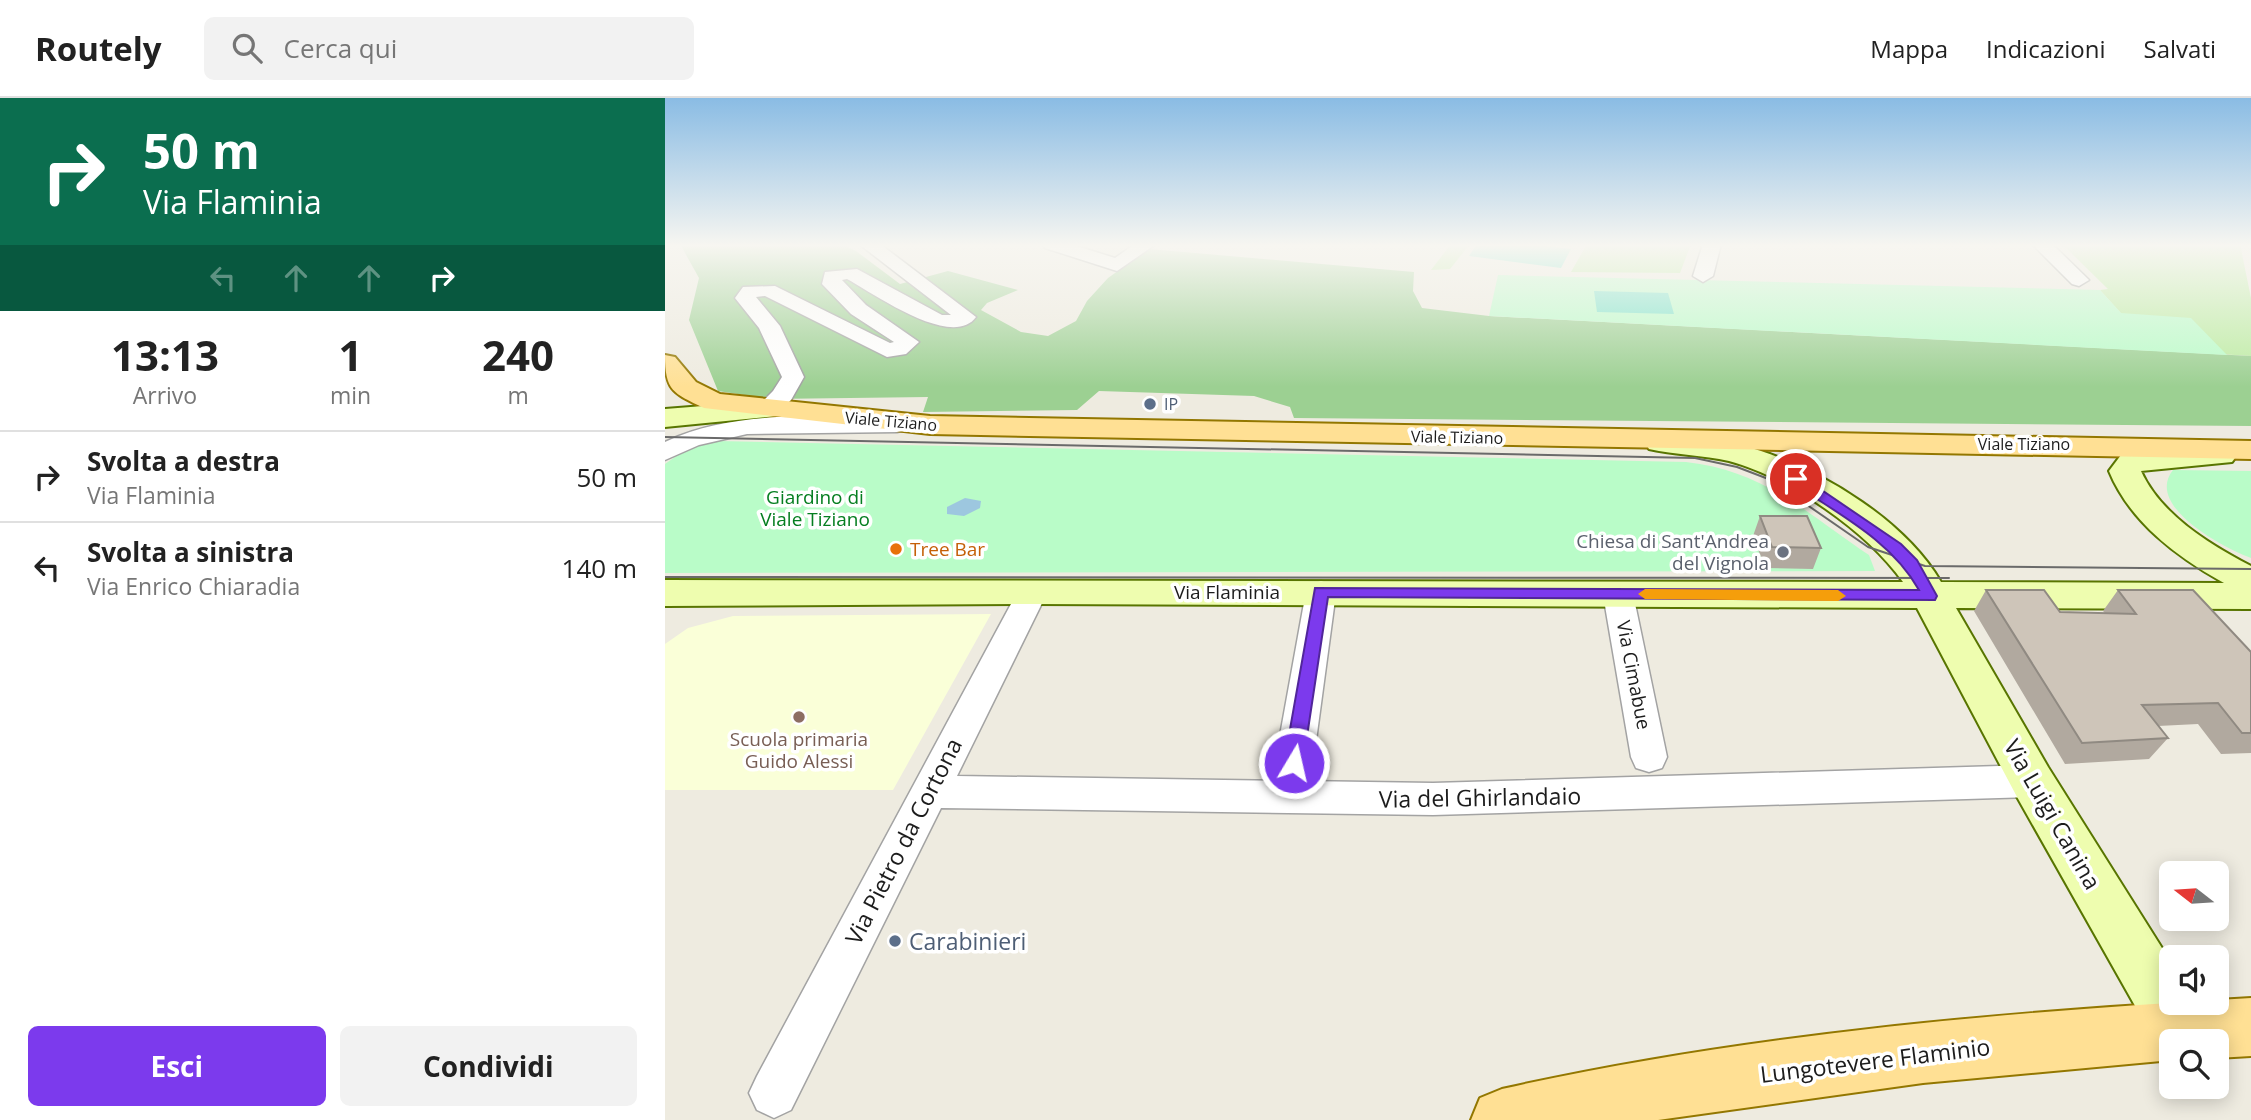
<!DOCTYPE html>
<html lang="it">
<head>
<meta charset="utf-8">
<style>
	body { margin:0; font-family:"Open Sans",sans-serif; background:#f2f2f2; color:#222; height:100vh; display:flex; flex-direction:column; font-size:26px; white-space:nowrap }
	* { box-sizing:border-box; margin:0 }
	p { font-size:23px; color:#767676 }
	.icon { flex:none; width:38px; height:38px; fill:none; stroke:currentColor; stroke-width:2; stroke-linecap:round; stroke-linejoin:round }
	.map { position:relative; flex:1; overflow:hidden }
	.sheet { display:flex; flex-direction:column; background:#fff; width:665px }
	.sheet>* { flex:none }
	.banner { background:#0b6e4f; color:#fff; overflow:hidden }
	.needle { width:46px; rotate:287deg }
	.tools { position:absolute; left:1494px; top:763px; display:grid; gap:14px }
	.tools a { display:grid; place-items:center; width:70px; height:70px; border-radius:10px; background:#fff; box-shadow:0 4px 18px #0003; font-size:35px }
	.pin { position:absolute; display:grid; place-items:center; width:60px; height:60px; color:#fff; margin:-30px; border:4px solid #fff; border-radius:50%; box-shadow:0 2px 7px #0007 }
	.me { position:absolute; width:77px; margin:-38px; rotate:9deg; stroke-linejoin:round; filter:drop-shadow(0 0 5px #0008) }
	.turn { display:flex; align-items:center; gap:24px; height:147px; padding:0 28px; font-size:32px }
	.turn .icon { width:91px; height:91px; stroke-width:2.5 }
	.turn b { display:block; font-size:49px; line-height:60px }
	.lanes { display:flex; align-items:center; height:66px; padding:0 28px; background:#0003; justify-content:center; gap:35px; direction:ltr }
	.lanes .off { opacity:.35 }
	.eta { display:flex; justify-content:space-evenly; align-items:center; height:119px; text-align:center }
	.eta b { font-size:42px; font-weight:700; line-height:49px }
	.action { display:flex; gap:14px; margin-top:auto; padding:14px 28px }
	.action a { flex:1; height:80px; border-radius:10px; background:#7c3aed; color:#fff; font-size:28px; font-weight:700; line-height:80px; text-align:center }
	.action a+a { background:#f2f2f2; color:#222 }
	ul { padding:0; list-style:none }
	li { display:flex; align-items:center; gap:21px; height:91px; padding:0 28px; border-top:2px solid #e0e0e0 }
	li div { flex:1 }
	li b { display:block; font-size:26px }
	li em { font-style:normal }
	header { display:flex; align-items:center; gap:42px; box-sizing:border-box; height:98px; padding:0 35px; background:#fff; border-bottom:2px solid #e0e0e0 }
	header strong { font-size:33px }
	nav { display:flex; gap:38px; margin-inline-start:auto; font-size:24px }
	.search { width:490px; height:63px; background:#f2f2f2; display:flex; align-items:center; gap:18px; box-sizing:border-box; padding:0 24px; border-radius:10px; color:#767676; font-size:26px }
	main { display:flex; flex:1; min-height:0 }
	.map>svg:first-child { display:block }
	.education { fill:#faffd8 }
	.grass { fill:#bceca2 }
	.forest { fill:#9cd092 }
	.park { fill:#b9fcc8 }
	.pitch { fill:#78e3c8 }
	.water { fill:#9dc7df }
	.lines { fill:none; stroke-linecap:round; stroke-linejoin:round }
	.street-casing { stroke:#a3a3a3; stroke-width:3 }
	.secondary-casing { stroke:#587500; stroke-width:4 }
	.primary-casing { stroke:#937700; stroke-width:4 }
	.street { fill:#fff; fill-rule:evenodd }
	.secondary { fill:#eefdaf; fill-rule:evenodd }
	.primary { fill:#ffe094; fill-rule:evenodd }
	.tram { stroke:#6a6a6a; stroke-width:2 }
	.wall { fill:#b1a99f }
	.building { fill:#cec5b9; stroke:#908a82; stroke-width:2 }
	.route { fill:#7c3aed; stroke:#51269a; stroke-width:2 }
	.slow { fill:#f59e0b }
	.service-dot { fill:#5c6f8a; stroke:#fff; stroke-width:2.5 }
	.food-dot { fill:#e8710a; stroke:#fff; stroke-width:2.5 }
	.worship-dot { fill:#6b7280; stroke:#fff; stroke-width:2.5 }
	.education-dot { fill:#8d6e63; stroke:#fff; stroke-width:2.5 }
	.labels { text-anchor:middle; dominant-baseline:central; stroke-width:7; stroke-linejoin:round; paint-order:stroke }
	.far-service-label { font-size:16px; fill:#4e5e75; stroke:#fff; text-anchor:start }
	.far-street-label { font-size:16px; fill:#1c1c1c; stroke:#fff }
	.park-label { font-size:19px; fill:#057e20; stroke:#fff }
	.worship-label { font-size:19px; fill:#5b616d; stroke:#fff; text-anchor:end }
	.food-label { font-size:19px; fill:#c56008; stroke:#fff; text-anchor:start }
	.street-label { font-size:19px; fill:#1c1c1c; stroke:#fff }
	.education-label { font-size:19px; fill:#785e54; stroke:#fff }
	.near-street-label { font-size:23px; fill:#1c1c1c; stroke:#fff }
	.near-service-label { font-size:23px; fill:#4e5e75; stroke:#fff; text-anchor:start }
</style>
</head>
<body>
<header>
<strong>Routely</strong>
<div class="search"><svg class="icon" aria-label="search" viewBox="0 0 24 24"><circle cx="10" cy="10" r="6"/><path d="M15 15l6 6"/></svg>Cerca qui</div>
<nav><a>Mappa</a><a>Indicazioni</a><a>Salvati</a></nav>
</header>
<main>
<section class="sheet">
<div class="banner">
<div class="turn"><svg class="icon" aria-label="right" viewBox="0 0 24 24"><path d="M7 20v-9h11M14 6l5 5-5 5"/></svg><div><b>50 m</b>Via Flaminia</div></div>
<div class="lanes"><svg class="icon off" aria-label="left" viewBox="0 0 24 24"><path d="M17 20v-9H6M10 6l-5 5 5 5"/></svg><svg class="icon off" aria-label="ahead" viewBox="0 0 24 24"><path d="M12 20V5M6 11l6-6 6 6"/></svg><svg class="icon off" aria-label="ahead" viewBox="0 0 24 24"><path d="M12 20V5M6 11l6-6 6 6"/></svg><svg class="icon" aria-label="right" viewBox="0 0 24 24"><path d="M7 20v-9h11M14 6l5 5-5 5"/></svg></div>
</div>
<div class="eta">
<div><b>13:13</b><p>Arrivo</p></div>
<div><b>1</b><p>min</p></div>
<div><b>240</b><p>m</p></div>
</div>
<ul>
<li><svg class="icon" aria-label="right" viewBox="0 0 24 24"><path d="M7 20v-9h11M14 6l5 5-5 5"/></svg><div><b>Svolta a destra</b><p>Via Flaminia</p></div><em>50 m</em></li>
<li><svg class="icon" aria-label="left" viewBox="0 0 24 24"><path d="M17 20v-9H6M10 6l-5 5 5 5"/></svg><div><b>Svolta a sinistra</b><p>Via Enrico Chiaradia</p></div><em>140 m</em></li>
</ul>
<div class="action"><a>Esci</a><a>Condividi</a></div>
</section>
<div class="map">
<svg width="1586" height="1022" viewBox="0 0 1586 1022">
	<rect width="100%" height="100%" fill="#eeebe0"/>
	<path class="education" d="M326 516 228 692H0V546L23 530 68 518Z"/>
	<path class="grass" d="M786 146H805L785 171 766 172Z
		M922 146H1026L1015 175 906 174Z
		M1397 146H1575L1586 200V258L1489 252 1435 192 1443 191Z"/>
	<path class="forest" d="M15 146H176L191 153 235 186 283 173 353 192 322 205 316 212 356 234 383 238 411 223 422 203 443 180 484 151 749 174 748 193 757 210 824 218 1586 258V328L629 320 625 309 589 298 434 293 412 312 258 314 263 299 106 301 53 293 24 222 34 180Z"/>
	<path class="park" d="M833 177 1435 192 1456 215 1526 220 1562 257 824 218Z
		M53 343 1021 364C1100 373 1141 415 1204 457L1210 473 0 475V366L23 350Z
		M1508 372 1586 373V460C1559 450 1479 408 1508 372Z"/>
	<path class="pitch" d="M812 146H863L906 151 896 170 804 158Z
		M929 193 1003 195 1009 216 932 214Z"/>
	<path class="water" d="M300 400 316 403 315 410 299 418 282 416V409Z"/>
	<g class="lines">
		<g class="street-casing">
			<path id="street" d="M194 146H215L311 219C287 252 208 195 182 181L177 182 201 207 254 244 241 256 222 259 100 198 91 199 115 228 139 279 126 302 110 317H92L89 312 108 293 117 279 94 230 70 200 78 189 110 188 225 245 229 244 186 216 157 186 160 174 192 171 277 217H286Z
				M377 146H405L450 160 470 146H491L452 173 380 150Z
				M1038 146H1056L1048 178 1038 184 1028 178Z
				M1367 146H1387L1424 182 1414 188 1407 186Z
				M112 319 232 320 241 322 244 327 241 332 232 334 82 336 34 347 0 362V344C36 327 73 322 112 319Z
				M368 483 379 486 383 493 292 678 768 685 1367 667 1380 672 1386 683 1380 694 1367 699 768 717 276 710 126 1012 109 1020 92 1012 84 995 92 978 353 493 357 486Z
				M656 483 667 487 671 494 648 665 642 676 629 680 616 676 610 665 641 494 645 487Z
				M953 485 964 489 968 496 1002 659 997 670 984 674 971 670 966 659 938 496 942 489Z"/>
		</g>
		<g class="secondary-casing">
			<path id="secondary" d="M101 303 111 306 116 312 111 318 0 329V311Z
				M995 335C1029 339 1063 342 1096 353 1161 375 1240 423 1276 484L1559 485C1512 459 1465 424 1444 373L1456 357 1467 354 1556 348 1567 350 1572 357 1567 364 1476 373C1496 417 1544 446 1586 468V511L1291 510 1383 669 1507 866V905H1531L1544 932 1539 943H1507V957L1495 952 1351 697 1252 510 368 506 0 508V482L1238 484C1202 433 1124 379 1064 363 1038 357 1010 357 984 351L980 344 984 337Z"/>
		</g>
		<g class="primary-casing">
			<path id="primary" d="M0 257 10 259 31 284 55 296 265 318 1586 343V361L265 336 39 310C8 295 0 293 0 257Z
				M1586 900V958L1552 960V943H1507V962L1258 985 993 1022H806L815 1000 837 991C1080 936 1341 914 1586 900Z"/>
		</g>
		<use href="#street" class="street"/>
		<use href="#secondary" class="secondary"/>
		<use href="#primary" class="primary"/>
		<path class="tram" d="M0 339 1030 360 1072 369 1106 382 1203 449 1260 468 1586 471
			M0 479 1284 480"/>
	</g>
	<path class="wall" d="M1095 418 1156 450 1148 471 1100 470 1088 438Z
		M1321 492 1395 514 1440 515 1438 513 1453 492 1586 554V655L1556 656 1533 626 1493 628 1503 640 1484 661 1400 666 1309 513Z"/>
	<path class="building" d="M1095 418H1142L1156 450 1107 449Z
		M1321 492H1379L1395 514 1471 516 1453 492H1528L1586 554V635H1577L1553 605 1477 607 1503 640 1417 645Z"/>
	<linearGradient id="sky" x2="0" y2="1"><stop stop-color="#8abce4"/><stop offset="0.51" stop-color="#f7f6f1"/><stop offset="1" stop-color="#f7f6f1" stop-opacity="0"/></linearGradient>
	<rect width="1586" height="289" fill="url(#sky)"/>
	<path class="route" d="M1126 378H1136L1236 446 1252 462 1272 498 1270 502 663 499 638 665 635 671H622L619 665 650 490 1254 492C1226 442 1173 416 1126 384Z"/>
	<path class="slow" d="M980 491 1173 492 1181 498 1173 503 980 501 973 496Z"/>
	<g class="service-dot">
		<circle cx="485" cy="306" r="7"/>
		<circle cx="230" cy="843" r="7"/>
	</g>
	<circle class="food-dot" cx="231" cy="451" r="7"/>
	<circle class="worship-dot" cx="1118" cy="454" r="7"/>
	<circle class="education-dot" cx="134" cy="619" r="7"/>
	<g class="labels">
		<g class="far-service-label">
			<text x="499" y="306">IP</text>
		</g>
		<g class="far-street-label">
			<text transform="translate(226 323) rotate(5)">Viale Tiziano</text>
			<text transform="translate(792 339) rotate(1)">Viale Tiziano</text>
			<text x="1359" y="346">Viale Tiziano</text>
		</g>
		<g class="park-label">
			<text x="150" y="399">Giardino di<tspan x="150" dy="22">Viale Tiziano</tspan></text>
		</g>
		<g class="worship-label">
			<text x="1104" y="443">Chiesa di Sant'Andrea<tspan x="1104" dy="22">del Vignola</tspan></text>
		</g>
		<g class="food-label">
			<text x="245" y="451">Tree Bar</text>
		</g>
		<g class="street-label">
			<text x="562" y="494">Via Flaminia</text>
			<text transform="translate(969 577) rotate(79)">Via Cimabue</text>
		</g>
		<g class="education-label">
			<text x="134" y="641">Scuola primaria<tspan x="134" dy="22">Guido Alessi</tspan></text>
		</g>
		<g class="near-street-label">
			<text transform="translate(815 699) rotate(-1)">Via del Ghirlandaio</text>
			<text transform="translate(1388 716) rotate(60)">Via Luigi Canina</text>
			<text transform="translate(238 743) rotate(-63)">Via Pietro da Cortona</text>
			<text transform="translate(1210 962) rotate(-7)">Lungotevere Flaminio</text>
		</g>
		<g class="near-service-label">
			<text x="244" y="843">Carabinieri</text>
		</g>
	</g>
</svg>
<div class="tools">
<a><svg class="needle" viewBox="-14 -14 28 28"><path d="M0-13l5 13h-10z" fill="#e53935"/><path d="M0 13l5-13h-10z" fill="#767676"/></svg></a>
<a><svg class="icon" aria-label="sound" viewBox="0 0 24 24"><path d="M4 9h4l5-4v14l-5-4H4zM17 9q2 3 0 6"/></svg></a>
<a><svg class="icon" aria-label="search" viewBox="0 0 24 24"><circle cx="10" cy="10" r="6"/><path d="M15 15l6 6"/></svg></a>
</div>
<div class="pin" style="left:1131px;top:381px;background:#d93025"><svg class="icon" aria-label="arrive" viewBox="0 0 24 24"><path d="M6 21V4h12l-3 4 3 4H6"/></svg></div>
<svg class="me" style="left:629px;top:665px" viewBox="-20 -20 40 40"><circle r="17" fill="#7c3aed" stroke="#fff" stroke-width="3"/><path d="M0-11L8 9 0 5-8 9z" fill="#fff"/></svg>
</div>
</main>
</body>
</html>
